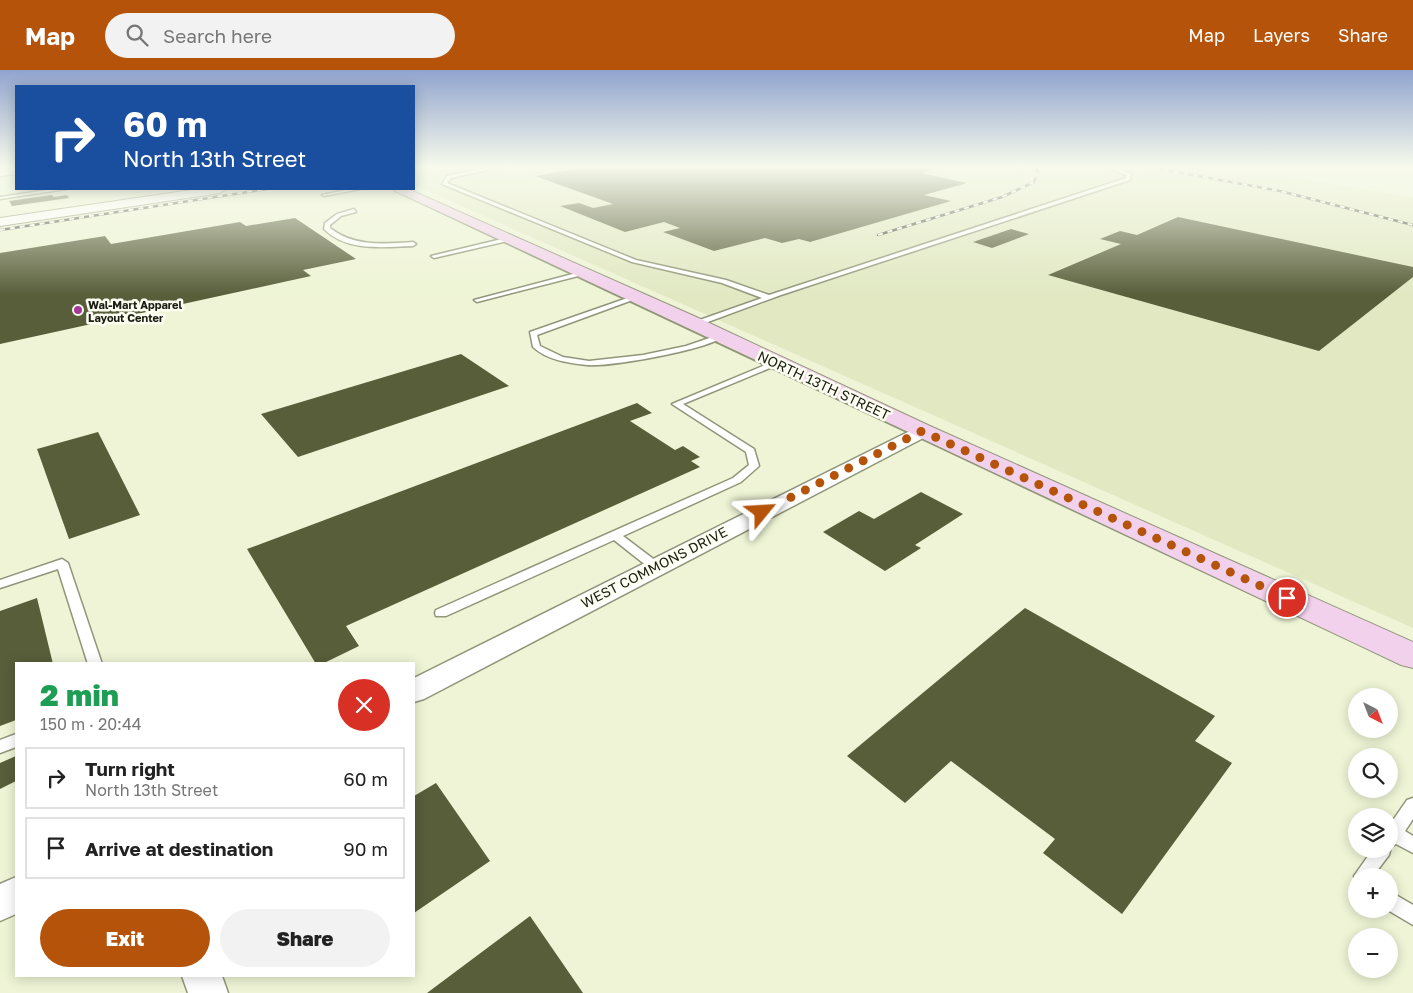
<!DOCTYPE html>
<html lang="en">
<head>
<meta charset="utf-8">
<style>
	body { margin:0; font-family:"Golos Text",sans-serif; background:#f2f2f2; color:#222; height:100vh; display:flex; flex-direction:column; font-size:19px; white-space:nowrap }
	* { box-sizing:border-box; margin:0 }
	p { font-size:16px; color:#767676 }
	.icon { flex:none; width:28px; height:28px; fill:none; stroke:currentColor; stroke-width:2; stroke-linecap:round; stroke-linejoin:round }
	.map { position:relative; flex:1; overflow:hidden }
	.drawer { position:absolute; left:15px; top:592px; width:400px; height:315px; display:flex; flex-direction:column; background:#fff; border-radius:0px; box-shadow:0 2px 12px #0003 }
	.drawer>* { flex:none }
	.hud { position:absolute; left:15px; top:15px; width:400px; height:105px; border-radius:0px; box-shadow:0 2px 12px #0003; background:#1a4fa0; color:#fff; overflow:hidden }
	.needle { width:32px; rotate:138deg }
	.tools { position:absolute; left:1348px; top:618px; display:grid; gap:10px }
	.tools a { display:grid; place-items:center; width:50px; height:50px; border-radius:50%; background:#fff; box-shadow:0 2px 12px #0003; font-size:25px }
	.pin { position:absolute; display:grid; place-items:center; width:42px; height:42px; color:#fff; margin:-21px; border:2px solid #fff; border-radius:50%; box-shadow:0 1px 5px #0007 }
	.me { position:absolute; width:55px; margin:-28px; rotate:63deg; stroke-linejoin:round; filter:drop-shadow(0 0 4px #0008) }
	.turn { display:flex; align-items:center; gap:18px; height:105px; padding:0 25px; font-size:22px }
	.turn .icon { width:65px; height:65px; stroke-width:2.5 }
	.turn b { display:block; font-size:35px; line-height:42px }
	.round { display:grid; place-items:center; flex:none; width:52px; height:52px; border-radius:26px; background:#f2f2f2 }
	.headline { display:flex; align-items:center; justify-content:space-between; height:85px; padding:0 25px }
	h1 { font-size:30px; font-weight:800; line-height:38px; color:#1e9e55 }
	.primary-button { display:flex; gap:10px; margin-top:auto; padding:10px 25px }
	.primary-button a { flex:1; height:58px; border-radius:30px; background:#b45309; color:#fff; font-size:20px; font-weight:800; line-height:58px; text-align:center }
	.primary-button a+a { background:#f2f2f2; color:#222 }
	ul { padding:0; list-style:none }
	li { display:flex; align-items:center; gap:15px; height:62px; margin:0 10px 8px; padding:0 15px; border:2px solid #e0e0e0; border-radius:0px }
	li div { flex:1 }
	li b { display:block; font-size:19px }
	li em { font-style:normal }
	header { display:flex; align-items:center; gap:30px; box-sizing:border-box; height:70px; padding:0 25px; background:#b45309; color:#fff }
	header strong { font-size:24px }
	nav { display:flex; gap:28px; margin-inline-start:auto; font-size:18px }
	.search { width:350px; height:45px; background:#f2f2f2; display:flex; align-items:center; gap:12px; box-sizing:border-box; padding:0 18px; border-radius:28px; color:#767676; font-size:19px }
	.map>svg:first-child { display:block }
	.built { fill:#e1e8c2 }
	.building { fill:#585e3a }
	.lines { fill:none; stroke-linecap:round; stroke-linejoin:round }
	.service-casing { stroke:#91967a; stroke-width:3 }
	.minor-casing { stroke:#91967a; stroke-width:3 }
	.tertiary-casing { stroke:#91967a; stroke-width:2 }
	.secondary-casing { stroke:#91967a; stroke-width:2 }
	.service { fill:#fff; fill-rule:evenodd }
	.minor { fill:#fff; fill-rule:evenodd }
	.tertiary { fill:#fff; fill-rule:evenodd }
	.secondary { fill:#f2d1ed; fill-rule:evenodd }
	.rail-casing { stroke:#4c4f40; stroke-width:2.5 }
	.rail { stroke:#fcfff2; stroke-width:2; stroke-dasharray:5; stroke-linecap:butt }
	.route { stroke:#b45309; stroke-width:9; stroke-dasharray:0 16.2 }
	.poi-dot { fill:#a43898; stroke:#fcfff2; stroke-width:2 }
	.labels { text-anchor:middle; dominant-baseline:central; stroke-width:5; stroke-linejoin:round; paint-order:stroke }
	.far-poi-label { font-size:11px; font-weight:bold; fill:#1c1e13; stroke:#fcfff2; text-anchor:start }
	.street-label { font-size:14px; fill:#1c1e13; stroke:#fcfff2 }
</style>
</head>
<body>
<header>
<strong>Map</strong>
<div class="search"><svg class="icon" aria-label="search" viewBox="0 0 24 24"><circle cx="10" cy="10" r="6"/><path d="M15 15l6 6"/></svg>Search here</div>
<nav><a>Map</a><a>Layers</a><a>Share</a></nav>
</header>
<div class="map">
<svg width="1413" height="923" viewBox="0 0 1413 923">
	<rect width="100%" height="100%" fill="#eef4d5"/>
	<path class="built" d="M414 96H1223L1413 127V558L414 115Z"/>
	<path class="building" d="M593 96H945L921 103 967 113 924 125 951 131 810 172 799 169 782 173 765 168 714 181 663 162 680 158 664 152 625 162 560 136 579 133 593 138 613 134 535 106Z
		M52 125 54 127 67 125 69 128 12 136 9 131Z
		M1178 147 1413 197V207L1319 281 1048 205 1121 174 1100 169 1120 161 1137 165Z
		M295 148 356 189 303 200 311 206 0 274V183L105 166 111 174 240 152 246 156Z
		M1011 159 1029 164 992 178 973 172Z
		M461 284 509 316 298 387 261 344Z
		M637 333 652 343 630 351 675 380 683 376 700 387 691 391 700 397 346 556 359 576 322 594H316L247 479Z
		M98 362 140 445 69 469 37 379Z
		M921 422 963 444 915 475 921 478 885 501 823 462 859 441 874 449Z
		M37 528 53 594H16V650L0 656V541Z
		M1025 538 1215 646 1195 671 1232 693 1122 844 1043 783 1055 769 951 691 905 733 847 686Z
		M16 686V711L0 719V693Z
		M436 713 490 791 414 843V726Z
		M530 846 583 923H427Z"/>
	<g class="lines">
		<g class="service-casing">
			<path id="service" d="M496 96H504L451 108 447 113 636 190 726 210 769 225 1126 108 1127 105 1104 96H1110L1131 104 1130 110 781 225 697 256H694V252L762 228 722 213 632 192 442 114 447 106Z
				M55 119H66L0 129V127Z
				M351 119H360L324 126 322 125Z
				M354 139 356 142 341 146 330 155V158C354 177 384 174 413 172L416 174 413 176C383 177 347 182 324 159L325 153 337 144Z
				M510 167 512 170 434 188 431 186Z
				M584 201 587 203 586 204 477 232 474 230Z
				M636 225 638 226V228L537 265 540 276 563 287 589 291 643 285 686 276 721 264 725 266C706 280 611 297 587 295 568 293 547 290 533 277L530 262Z
				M775 291 782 293 683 334 754 379 759 396 741 412 623 466 660 494 662 497 660 500H652L614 470 446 546H436L435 543 436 540 733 408 749 395 746 382 672 334Z
				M62 489 68 493 102 594H88L58 499 0 518V510Z
				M16 664V677L0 683V670Z
				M1413 728V749L1405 761 1413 766V783L1396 774 1391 777 1389 785 1373 806H1356V811L1354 806 1373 779H1389V756L1407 730Z
				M1389 821 1413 835V855L1386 839H1389Z"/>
		</g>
		<g class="minor-casing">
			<path id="minor" d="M16 98V104L0 106V100Z
				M922 355 929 357 931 361 929 365 424 629 414 632V608Z
				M16 807V844L0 851V814Z
				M182 906H222L228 923H188Z"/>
		</g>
		<g class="tertiary-casing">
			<path id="tertiary" d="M198 119H226L220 123 0 156V148Z"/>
		</g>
		<g class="secondary-casing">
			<path id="secondary" d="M393 119H408L703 250 930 356 1413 572V598L1401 595C1066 437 732 277 395 121Z"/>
		</g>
		<use href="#service" class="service"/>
		<use href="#minor" class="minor"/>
		<use href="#tertiary" class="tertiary"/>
		<use href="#secondary" class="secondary"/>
		<g class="rail-casing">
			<path id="rail" d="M1144 96 1280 121 1413 155
				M0 160 267 119
				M878 165 1002 127 1034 112 1038 102 1035 96"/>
		</g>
		<use href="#rail" class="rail"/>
	</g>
	<linearGradient id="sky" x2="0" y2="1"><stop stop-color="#90a4ce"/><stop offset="0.43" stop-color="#f7faec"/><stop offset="1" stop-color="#f7faec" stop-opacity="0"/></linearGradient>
	<rect width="1413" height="225" fill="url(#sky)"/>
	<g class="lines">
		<path class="route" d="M762 442 922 361 1287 528"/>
	</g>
	<circle class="poi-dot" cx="78" cy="240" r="5"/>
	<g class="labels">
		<g class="far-poi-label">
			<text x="88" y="234">Wal-Mart Apparel<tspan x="88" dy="13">Layout Center</tspan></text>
		</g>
		<g class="street-label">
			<text transform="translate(824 315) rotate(25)">NORTH 13TH STREET</text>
			<text transform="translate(654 497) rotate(-27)">WEST COMMONS DRIVE</text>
		</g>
	</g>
</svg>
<div class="tools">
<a><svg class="needle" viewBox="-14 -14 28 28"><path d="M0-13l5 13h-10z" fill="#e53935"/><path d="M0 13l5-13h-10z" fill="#767676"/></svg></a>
<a><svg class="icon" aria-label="search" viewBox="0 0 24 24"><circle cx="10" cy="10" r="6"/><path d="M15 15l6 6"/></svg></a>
<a><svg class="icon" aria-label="layers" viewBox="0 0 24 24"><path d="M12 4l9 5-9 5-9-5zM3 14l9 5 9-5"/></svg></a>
<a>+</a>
<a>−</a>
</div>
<div class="pin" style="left:1287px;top:528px;background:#d93025"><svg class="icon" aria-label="arrive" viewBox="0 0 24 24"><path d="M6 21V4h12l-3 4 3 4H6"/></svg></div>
<svg class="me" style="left:762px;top:442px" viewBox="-20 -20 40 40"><path d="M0-17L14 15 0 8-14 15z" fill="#b45309" stroke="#fff" stroke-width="4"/></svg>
<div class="hud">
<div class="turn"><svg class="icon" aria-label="right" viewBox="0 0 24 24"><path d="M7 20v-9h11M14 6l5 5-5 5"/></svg><div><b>60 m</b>North 13th Street</div></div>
</div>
<section class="drawer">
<div class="headline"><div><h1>2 min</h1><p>150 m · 20:44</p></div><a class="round" style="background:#d93025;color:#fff"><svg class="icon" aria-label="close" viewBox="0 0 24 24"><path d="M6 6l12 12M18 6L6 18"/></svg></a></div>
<ul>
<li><svg class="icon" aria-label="right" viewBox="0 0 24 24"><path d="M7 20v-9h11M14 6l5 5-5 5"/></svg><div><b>Turn right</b><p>North 13th Street</p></div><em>60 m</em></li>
<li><svg class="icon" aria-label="arrive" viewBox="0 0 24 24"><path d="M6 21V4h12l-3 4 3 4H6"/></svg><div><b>Arrive at destination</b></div><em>90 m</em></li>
</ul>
<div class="primary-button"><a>Exit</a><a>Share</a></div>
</section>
</div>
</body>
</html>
